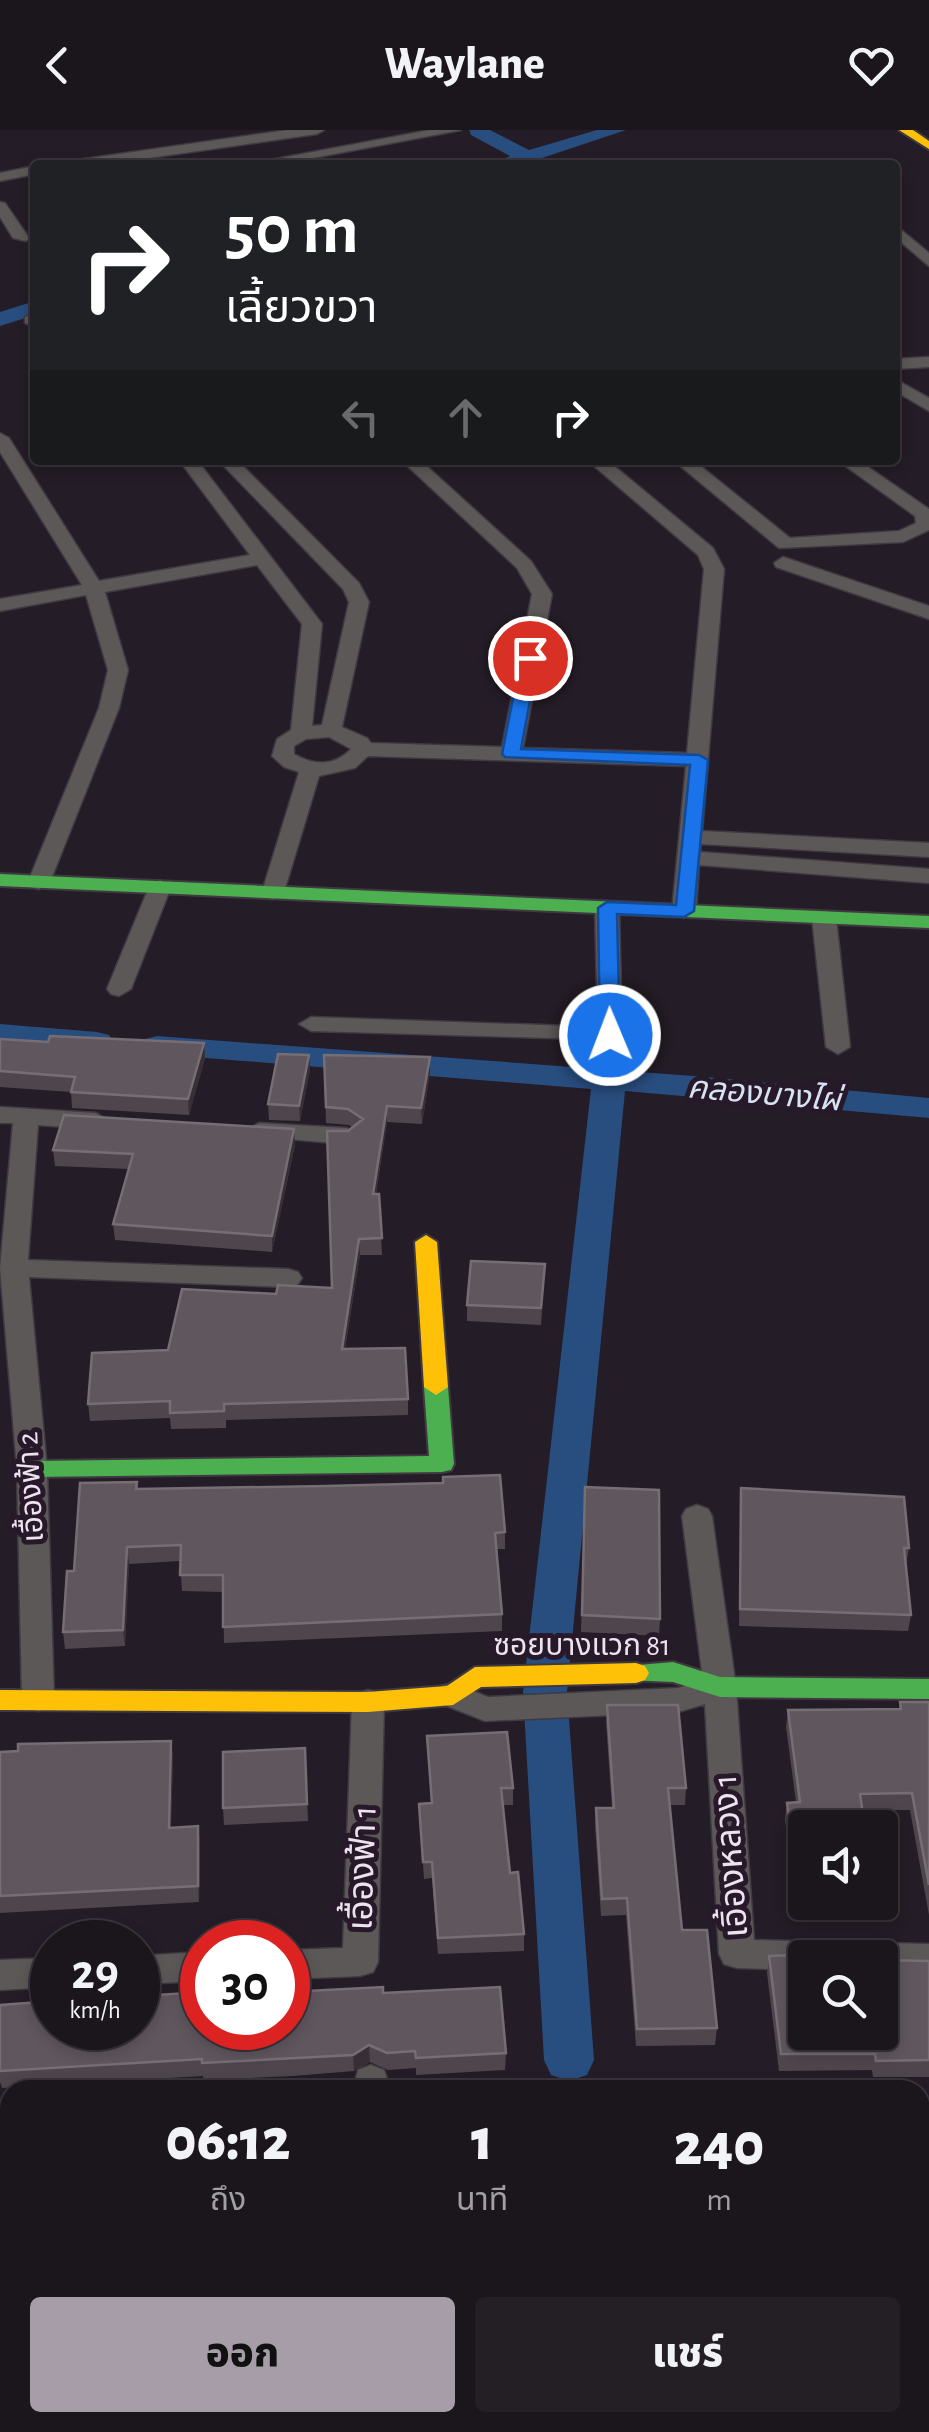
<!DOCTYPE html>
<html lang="th">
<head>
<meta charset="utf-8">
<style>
	body { margin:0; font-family:"Alegreya Sans","Noto Sans Thai",sans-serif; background:#241e25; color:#f1f3f6; height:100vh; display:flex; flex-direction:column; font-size:38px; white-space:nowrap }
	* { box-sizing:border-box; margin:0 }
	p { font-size:32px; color:#a09fa3 }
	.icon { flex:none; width:55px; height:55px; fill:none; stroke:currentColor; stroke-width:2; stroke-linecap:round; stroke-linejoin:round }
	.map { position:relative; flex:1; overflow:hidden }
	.panel { position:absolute; left:0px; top:1950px; width:930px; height:352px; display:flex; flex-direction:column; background:#1b151c; border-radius:30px 30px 0 0; box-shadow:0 5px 15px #0003,0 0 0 2px #39343b }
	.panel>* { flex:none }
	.guide { position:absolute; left:30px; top:30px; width:870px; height:305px; border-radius:10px; box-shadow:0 5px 15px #0003,0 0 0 2px #39343b; background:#202124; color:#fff; overflow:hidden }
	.buttons { position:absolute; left:788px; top:1680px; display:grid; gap:20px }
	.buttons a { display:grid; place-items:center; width:110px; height:110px; border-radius:10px; background:#1b151c; box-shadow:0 5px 15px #0003,0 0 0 2px #39343b; font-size:50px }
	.speed { position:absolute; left:30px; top:1790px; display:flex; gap:20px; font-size:50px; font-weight:700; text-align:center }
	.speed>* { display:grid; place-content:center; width:130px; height:130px; border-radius:50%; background:#1b151c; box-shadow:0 5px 15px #0003,0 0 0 2px #39343b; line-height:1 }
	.speed small { font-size:25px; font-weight:400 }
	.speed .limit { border:15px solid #d22; background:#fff; color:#111 }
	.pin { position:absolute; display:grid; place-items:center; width:85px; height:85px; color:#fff; margin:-42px; border:5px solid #fff; border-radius:50%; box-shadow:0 2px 10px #0007 }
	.me { position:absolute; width:110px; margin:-55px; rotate:359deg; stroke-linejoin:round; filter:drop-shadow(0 0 8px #0008) }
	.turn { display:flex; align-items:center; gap:35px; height:210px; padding:0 30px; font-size:45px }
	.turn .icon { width:130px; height:130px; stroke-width:2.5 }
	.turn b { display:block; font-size:70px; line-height:85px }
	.lanes { display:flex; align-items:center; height:95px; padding:0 30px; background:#0003; justify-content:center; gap:50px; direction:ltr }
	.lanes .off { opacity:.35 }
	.eta { display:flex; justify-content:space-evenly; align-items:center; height:170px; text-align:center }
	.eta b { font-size:60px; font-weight:800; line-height:70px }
	.action { display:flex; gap:20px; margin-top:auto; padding:20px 30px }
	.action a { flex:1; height:115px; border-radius:10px; background:#a69da8; color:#111; font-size:40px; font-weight:800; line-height:115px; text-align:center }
	.action a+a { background:#241e25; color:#f1f3f6 }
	header { display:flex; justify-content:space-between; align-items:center; height:130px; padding:0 30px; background:#1b151c; font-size:45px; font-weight:800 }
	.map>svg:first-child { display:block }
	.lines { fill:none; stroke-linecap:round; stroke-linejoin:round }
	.canal { fill:#284d7f; fill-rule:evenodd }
	.street-casing { stroke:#3f3941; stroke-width:3 }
	.fast-casing { stroke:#3f3941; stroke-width:4 }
	.slow-casing { stroke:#3f3941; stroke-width:4 }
	.street { fill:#5c5858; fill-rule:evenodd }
	.fast { fill:#4caf50; fill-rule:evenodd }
	.slow { fill:#ffc107; fill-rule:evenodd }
	.wall { fill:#4f464d }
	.shaded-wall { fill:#372e36 }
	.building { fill:#60575e; stroke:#766d75; stroke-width:2.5 }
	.route { fill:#1a73e8; stroke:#114b97; stroke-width:2.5 }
	.labels { text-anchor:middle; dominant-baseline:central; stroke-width:10; stroke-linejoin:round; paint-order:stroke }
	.street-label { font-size:30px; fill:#ece3ee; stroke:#271929 }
	.water-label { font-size:32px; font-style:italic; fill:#d6e3f3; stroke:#271929 }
	.near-street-label { font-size:35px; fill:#ece3ee; stroke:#271929 }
</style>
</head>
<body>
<header><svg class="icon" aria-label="back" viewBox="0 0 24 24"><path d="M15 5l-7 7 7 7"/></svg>Waylane<svg class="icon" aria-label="heart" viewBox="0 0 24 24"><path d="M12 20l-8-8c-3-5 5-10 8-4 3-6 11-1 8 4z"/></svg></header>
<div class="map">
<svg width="929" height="2302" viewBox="0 0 929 2302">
	<rect width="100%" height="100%" fill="#241c26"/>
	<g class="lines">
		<path class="canal" d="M469 0H490L529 20 597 0H626L521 35H490L510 26 471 5Z
			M35 171V185L0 196V182Z
			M0 894 97 902 109 905 114 912 109 919 97 922 0 914Z
			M157 906 707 947 929 968V988L625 961 567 1562 594 1930 587 1945 569 1951 551 1945 544 1930 523 1562 591 959 145 923 140 916 145 909Z"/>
		<g class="street-casing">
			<path id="street" d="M288 0H324L317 4 100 35H63L70 31Z
				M430 0H461L276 35H244Z
				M35 36V44L0 51V43Z
				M0 72 5 73 29 108 26 111 13 108 0 87Z
				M895 95 929 123V136L895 107Z
				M35 184V197L25 193V187Z
				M929 227V237L895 239V229Z
				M895 249 929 268V281L895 261Z
				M0 303 9 308 99 451 250 425 179 330H197L322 494 312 596 322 595 349 472 343 459 218 330H237L359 453 369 472 342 597 367 608 371 613 502 617 532 464 517 438 401 330H420L531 431 552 464 523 618 687 623 704 439 698 425 587 330H607L713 418 724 439 702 701 929 713V727L701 714 700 722 929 739V753L699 735 696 781 684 788 672 781 686 636 368 626 355 638 319 646 284 762 273 769 265 767 262 762 299 642 284 637 272 626 277 609 291 600 302 494 257 435 105 462 128 540 119 578 50 752 39 759 31 757 28 752 99 578 108 540 86 465 0 481V469L82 455 0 322ZM329 607 351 619C335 636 314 636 294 624V616L306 609Z
				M673 330H693L790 408 899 401 916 393 915 386 837 330H858L929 379V400L903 412 779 418Z
				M783 427 929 476V489L776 437 774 433Z
				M160 750 171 757 131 859 119 866 111 864 107 859 149 757Z
				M607 771 619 778 622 905 619 910 311 901 299 894 311 887 598 897 595 778Z
				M824 781 836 788 850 917 838 924 826 917 812 788Z
				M0 977 96 983 109 991 96 999 38 995 28 1130 288 1139 298 1142 302 1148 298 1154 288 1157 29 1147 47 1339 54 1569 49 1578 38 1581 27 1578 22 1569 17 1339 0 1138 13 993H0Z
				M259 993 347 998 360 1006 347 1014 250 1006 246 1001Z
				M697 1375 708 1379 712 1386 736 1557 754 1810 929 1814V1842L880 1841V1828H805V1840L737 1838 724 1834 719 1824 705 1574 678 1582 485 1591 442 1574 437 1565 442 1556 453 1553 488 1567 678 1558 703 1550 682 1386 686 1379Z
				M368 1560 379 1563 384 1572 378 1832 373 1842 360 1846 288 1849V1820L343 1818 352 1572 357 1563Z
				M202 1822V1851L138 1854V1826Z
				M52 1828V1857L0 1860V1830Z
				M371 1935 384 1940 391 1960H353L358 1940Z
				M10 2084V2118L0 2120V2086Z
				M161 2292H203V2302H161Z
				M377 2292H419V2302H377Z
				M738 2292H779L781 2302H739Z"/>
		</g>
		<g class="fast-casing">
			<path id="fast" d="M0 744 929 786V798L0 756Z
				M436 1249 448 1257 454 1334 451 1340 442 1342 32 1347 23 1345 20 1339 23 1333 32 1331 429 1326 424 1257Z
				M673 1532 720 1547 929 1549V1569L720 1567 673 1552 627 1550 623 1543 627 1536Z"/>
		</g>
		<g class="slow-casing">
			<path id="slow" d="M899 0H913L929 11V19Z
				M426 1105 437 1112 448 1257 436 1265 424 1257 415 1112Z
				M636 1533 645 1536 649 1543 645 1550 636 1553 481 1557 453 1575 368 1582 0 1580V1560L368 1562 447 1556 475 1537Z"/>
		</g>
		<use href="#street" class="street"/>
		<use href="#fast" class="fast"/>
		<use href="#slow" class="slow"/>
	</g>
	<path class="wall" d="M0 909 48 912 204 913 205 928 189 985 72 978 71 962 0 957Z
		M309 925 310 940 300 991 269 990 268 974Z
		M324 925 430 927V943L422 994 387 992 376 1064H379L382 1125H360L345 1219 408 1269V1285L226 1290V1298L171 1299 170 1288 90 1291 88 1274 168 1220 276 1164 332 1158 348 1001 353 998 349 995 326 993Z
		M295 1015 272 1122 115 1110 113 1094 129 1039 55 1036 53 1020Z
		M545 1134 541 1195 467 1191V1175Z
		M137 1352 138 1359 505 1402V1419H496L502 1484V1501L224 1513 223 1462 182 1461 180 1431 129 1434 125 1516 65 1519 63 1502 74 1441Z
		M585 1357 660 1489 659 1506 581 1502Z
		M741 1358 909 1418 906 1435 911 1485 908 1501 739 1496Z
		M900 1572H929V1785L910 1680H863L805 1698V1772H874L873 1779 797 1780 785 1689 787 1673 796 1672 786 1597 788 1580 899 1579Z
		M607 1575 686 1658 685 1675H670L682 1800 717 1898 715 1915 636 1916 626 1785 601 1786 595 1695 596 1678H612L606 1592Z
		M427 1606 513 1658V1675H502L510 1743 524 1804V1821L438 1824 432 1748 424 1749 420 1691 419 1674 431 1673Z
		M171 1611 173 1628 171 1698 198 1696 200 1713 199 1772 0 1783V1622Z
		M305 1618 308 1691 224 1695 223 1678Z
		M769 1826 805 1902 929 1831V1947H873L872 1940 779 1941 767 1843Z
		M383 1863 506 1923 505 1940 416 1945V1938L388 1940 370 1932 354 1941 293 1946 203 1950V1946L2 1958 0 1952V1875L190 1868Z"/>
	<path class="shaded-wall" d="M204 913 205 928 189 985 188 969Z
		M309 925 310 940 300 991 299 976Z
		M430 927V943L422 994 421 978Z
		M387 976V992L373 1080V1064Z
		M294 999 295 1015 272 1122V1106Z
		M359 1109 360 1125 342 1236V1219Z
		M127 1417 129 1434 125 1516 123 1500Z
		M171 1611 173 1628 170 1715 169 1698Z
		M198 1696 200 1713 199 1772 198 1756Z
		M369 1915 370 1932 354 1941 353 1925Z"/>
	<path class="building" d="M50 906 204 913 188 969 71 962 75 947 0 941V909L48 912Z
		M278 924 309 925 299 976 268 974Z
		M324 925 430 927 421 978 387 976 373 1064H379L382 1108 359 1109 342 1219 405 1218 408 1269 224 1274V1281L170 1283V1271L88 1274 92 1223 168 1220 182 1159 276 1164 278 1155 332 1158 327 1001H348L363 989 348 979 326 977Z
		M64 985 294 999 272 1106 113 1094 133 1024 53 1020Z
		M471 1131 545 1134 541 1178 467 1175Z
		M500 1345 505 1402 495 1403 502 1484 223 1497V1445H180L181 1415 127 1417 123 1500 63 1502 67 1441H74L80 1353 137 1352 136 1359 326 1356 443 1353V1347Z
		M585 1357 659 1360 660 1489 582 1485Z
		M741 1358 904 1367 909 1418H904L911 1485 740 1479Z
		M900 1572H929V1755L912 1663 860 1664 865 1698H805V1763H799L787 1673 800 1672 788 1580 901 1579Z
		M607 1575H678L686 1658H668L682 1800H707L717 1898 637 1899 627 1768 602 1769 596 1678H614Z
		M507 1602 513 1658H501L510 1743 518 1742 524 1804 438 1808 432 1732H423L419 1674 432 1673 427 1606Z
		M171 1611 169 1698 198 1696V1756L0 1766V1622L18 1621V1614Z
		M305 1618 307 1674 223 1678V1622Z
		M847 1823V1828H805V1902H880V1830L929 1831V1930L876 1931 875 1924H781L769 1826Z
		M383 1857V1863L500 1857 506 1923 416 1928 415 1921 387 1923 369 1915 353 1925 202 1933V1929L0 1941V1875L52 1871V1898H138V1866L189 1863V1868L202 1867V1898H288V1862Z"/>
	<path class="route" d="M530 523 538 528 521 619 699 625 708 630 694 781 684 787 617 784 620 905 610 911 600 905 598 778 607 772 676 775 690 635 505 627 502 624 521 528Z"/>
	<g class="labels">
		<g class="street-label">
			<text transform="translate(31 1357) rotate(-93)">เอื้องฟ้า 2</text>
			<text x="582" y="1516">ซอยบางแวก 81</text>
		</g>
		<g class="water-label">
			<text transform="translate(764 964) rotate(5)">คลองบางไผ่</text>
		</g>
		<g class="near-street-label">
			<text transform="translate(731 1726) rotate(-94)">เอิ้องหลวง 1</text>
			<text transform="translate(363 1738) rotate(-88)">เอื้องฟ้า 1</text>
		</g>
	</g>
</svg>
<div class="buttons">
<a><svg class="icon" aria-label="sound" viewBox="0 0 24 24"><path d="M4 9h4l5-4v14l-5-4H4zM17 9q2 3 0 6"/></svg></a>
<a><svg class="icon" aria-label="search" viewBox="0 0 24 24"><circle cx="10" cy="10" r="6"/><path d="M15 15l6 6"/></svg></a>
</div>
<div class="speed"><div>29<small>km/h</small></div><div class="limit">30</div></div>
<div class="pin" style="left:530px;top:528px;background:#d93025"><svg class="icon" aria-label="arrive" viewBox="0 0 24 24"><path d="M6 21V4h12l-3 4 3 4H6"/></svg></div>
<svg class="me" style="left:610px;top:905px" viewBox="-20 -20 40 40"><circle r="17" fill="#1a73e8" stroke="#fff" stroke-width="3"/><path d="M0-11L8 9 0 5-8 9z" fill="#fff"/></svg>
<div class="guide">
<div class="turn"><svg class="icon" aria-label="right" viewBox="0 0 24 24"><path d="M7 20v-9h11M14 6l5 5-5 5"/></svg><div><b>50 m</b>เลี้ยวขวา</div></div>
<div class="lanes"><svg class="icon off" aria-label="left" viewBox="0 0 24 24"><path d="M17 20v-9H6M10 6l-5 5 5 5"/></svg><svg class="icon off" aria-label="ahead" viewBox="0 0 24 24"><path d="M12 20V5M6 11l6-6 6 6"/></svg><svg class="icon" aria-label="right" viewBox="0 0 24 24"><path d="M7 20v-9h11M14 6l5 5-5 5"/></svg></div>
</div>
<section class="panel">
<div class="eta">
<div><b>06:12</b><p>ถึง</p></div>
<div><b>1</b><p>นาที</p></div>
<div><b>240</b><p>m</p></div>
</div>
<div class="action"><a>ออก</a><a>แชร์</a></div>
</section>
</div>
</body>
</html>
